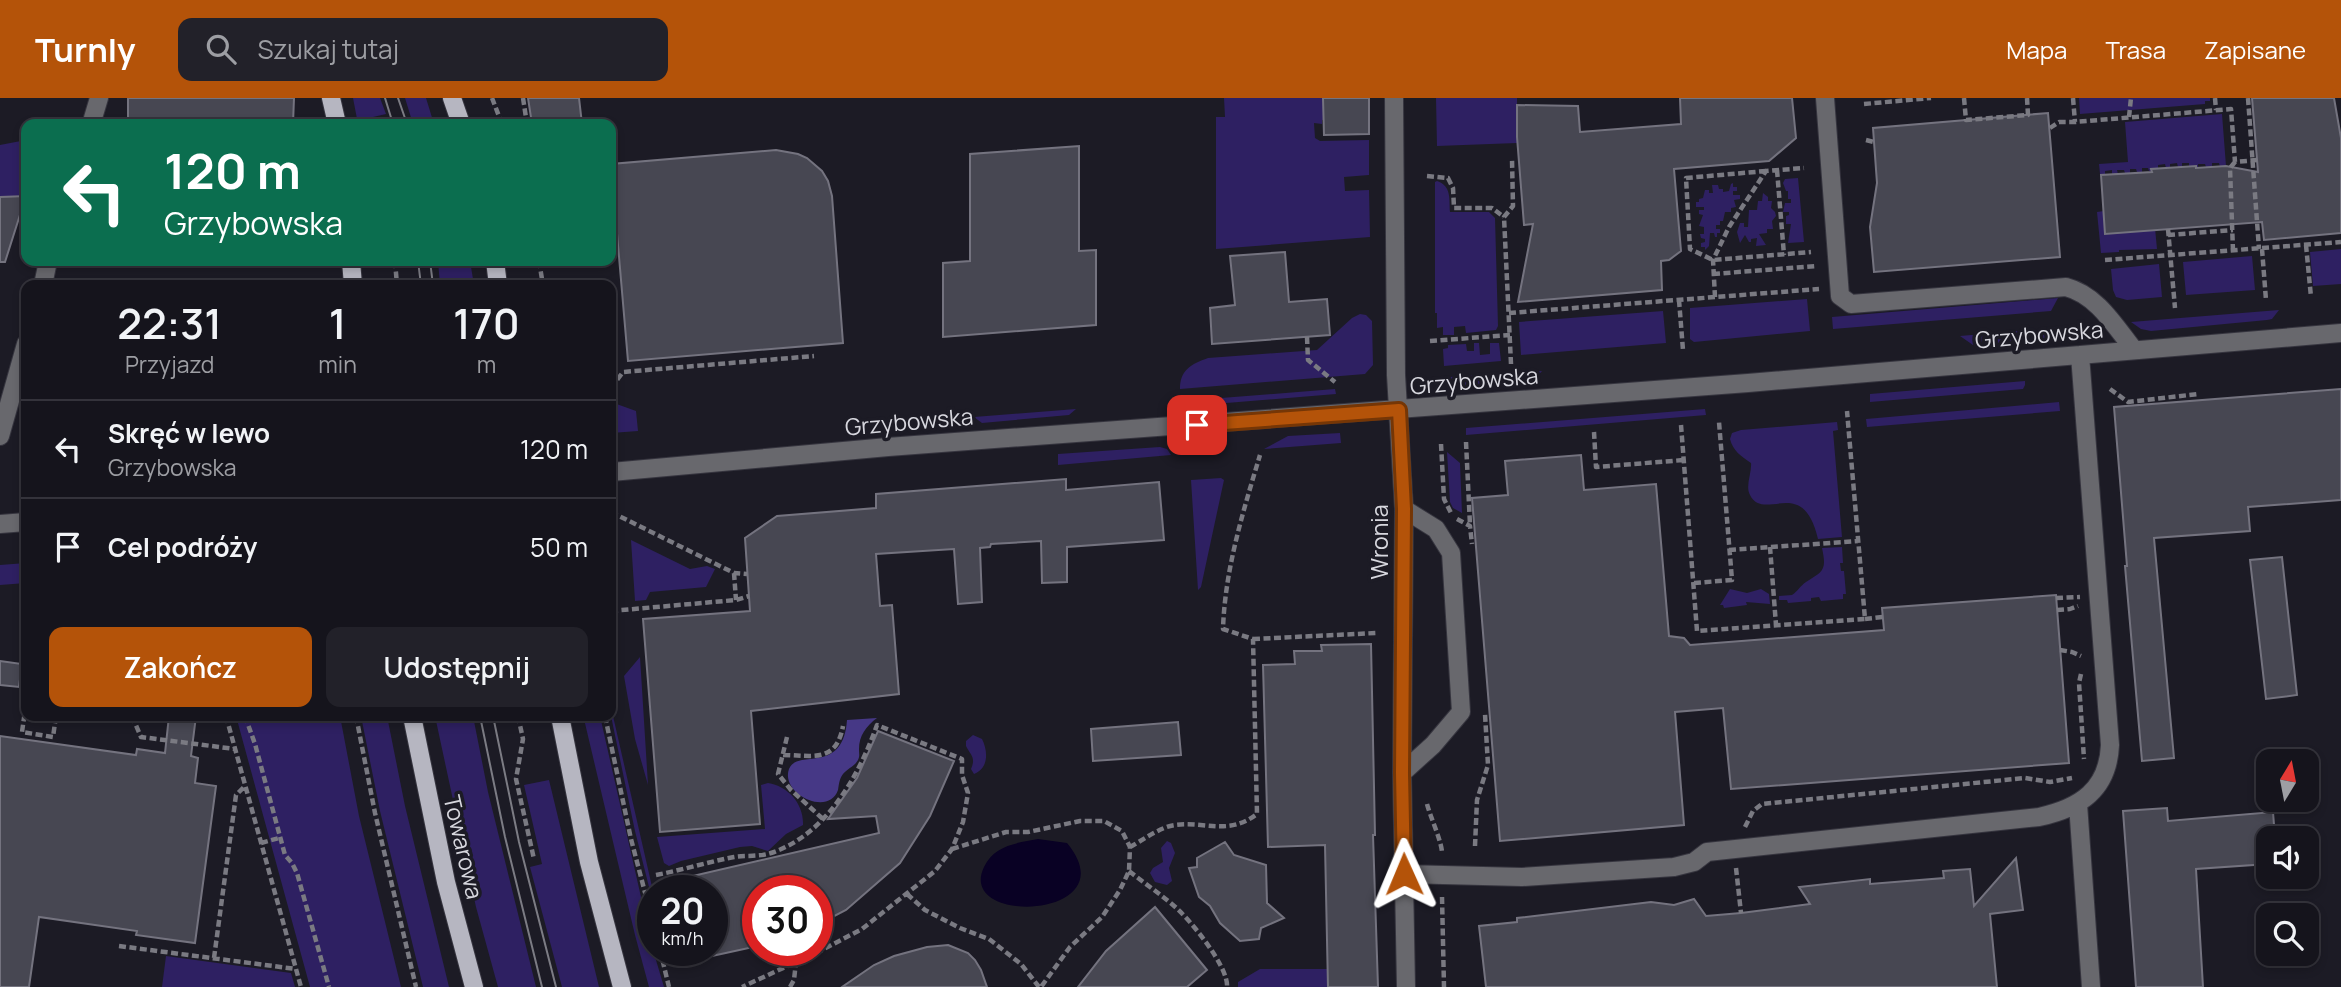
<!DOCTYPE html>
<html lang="pl">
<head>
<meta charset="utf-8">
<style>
	body { margin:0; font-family:Manrope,sans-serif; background:#222129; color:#f1f3f6; height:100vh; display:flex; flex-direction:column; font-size:26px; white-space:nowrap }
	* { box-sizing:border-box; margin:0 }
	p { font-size:23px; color:#9d9ea3 }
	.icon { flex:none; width:38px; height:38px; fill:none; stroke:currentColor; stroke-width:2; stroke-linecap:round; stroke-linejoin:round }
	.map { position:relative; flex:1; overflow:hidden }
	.sheet { position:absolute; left:21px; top:182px; width:595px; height:441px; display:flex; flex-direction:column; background:#15141c; border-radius:14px; box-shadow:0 4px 10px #0003,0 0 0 2px #34333b }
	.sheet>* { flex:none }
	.top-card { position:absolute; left:21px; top:21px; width:595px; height:147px; border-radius:14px; box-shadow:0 4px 10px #0003,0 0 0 2px #34333b; background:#0b6e4f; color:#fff; overflow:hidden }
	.needle { width:46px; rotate:10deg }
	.controls { position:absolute; left:2256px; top:651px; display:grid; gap:14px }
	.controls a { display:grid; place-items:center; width:63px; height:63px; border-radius:14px; background:#15141c; box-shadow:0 4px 10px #0003,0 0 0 2px #34333b; font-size:35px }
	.speed { position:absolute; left:637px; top:777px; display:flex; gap:14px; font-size:35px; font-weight:700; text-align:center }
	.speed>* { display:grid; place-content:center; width:91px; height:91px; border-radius:50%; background:#15141c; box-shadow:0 4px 10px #0003,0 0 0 2px #34333b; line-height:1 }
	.speed small { font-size:18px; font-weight:400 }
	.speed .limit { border:10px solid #d22; background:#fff; color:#111 }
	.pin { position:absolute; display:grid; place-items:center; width:60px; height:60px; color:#fff; margin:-30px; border-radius:14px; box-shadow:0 4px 10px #0006 }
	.me { position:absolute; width:77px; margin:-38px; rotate:359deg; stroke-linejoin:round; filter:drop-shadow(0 0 5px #0008) }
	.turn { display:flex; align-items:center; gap:24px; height:147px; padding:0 28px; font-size:32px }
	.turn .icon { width:91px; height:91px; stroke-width:2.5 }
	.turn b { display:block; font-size:49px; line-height:60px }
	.eta { display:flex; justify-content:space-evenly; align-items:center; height:119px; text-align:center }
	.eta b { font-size:42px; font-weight:600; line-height:49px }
	.primary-button { display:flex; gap:14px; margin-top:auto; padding:14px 28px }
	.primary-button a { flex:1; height:80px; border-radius:14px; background:#b45309; color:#fff; font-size:28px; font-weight:600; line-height:80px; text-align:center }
	.primary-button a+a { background:#222129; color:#f1f3f6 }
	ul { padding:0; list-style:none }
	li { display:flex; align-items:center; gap:21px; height:98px; padding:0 28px; border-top:2px solid #34333b }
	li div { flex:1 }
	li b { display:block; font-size:26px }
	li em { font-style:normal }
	header { display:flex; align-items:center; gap:42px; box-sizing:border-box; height:98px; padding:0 35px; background:#b45309; color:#fff }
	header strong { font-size:33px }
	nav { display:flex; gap:38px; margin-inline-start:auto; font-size:24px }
	.search { width:490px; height:63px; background:#222129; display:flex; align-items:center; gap:18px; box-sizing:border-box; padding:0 24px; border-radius:14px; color:#9d9ea3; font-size:26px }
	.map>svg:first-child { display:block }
	.green { fill:#2e2062 }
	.forest { fill:#463886 }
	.water { fill:#090124 }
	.building { fill:#474752; stroke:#74737f; stroke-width:2 }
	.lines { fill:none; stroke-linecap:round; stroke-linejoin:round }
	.minor-casing { stroke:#36353f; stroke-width:20 }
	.major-casing { stroke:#36353f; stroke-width:20 }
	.path { stroke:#7a7a82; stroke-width:4.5; stroke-dasharray:7 3.5; stroke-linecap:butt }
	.minor { stroke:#68686d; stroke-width:18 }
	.major { stroke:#b6b6c1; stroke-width:18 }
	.tram { stroke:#7c7c84; stroke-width:2 }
	.route-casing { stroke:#753606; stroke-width:18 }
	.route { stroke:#b45309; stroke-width:12 }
	.labels { text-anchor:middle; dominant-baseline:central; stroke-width:7; stroke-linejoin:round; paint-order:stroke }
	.street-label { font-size:23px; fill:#d7d7de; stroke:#1c1b25 }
</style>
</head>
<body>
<header>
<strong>Turnly</strong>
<div class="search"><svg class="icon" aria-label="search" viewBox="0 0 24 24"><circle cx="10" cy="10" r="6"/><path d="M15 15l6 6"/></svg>Szukaj tutaj</div>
<nav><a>Mapa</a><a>Trasa</a><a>Zapisane</a></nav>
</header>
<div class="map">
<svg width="2341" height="889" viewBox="0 0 2341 889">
	<rect width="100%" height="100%" fill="#1c1b25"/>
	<path class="green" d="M353 0H380L386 16 373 19 375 26H358Z
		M405 0H426L434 26H413Z
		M1224 0H1323L1324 22H1322V26L1314 25 1315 40 1320 43 1369 42V77L1344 79 1345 93 1369 92 1370 139 1216 151V19H1225Z
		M1436 0H1517V45L1437 48Z
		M2079 0H2210V3H2205V6L2080 16Z
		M2222 16 2226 68 2220 69 2219 65H2212V69H2206L2205 66H2198V70H2196L2195 68H2189V65H2182V69H2178L2177 65 2170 66V70H2166L2165 66 2158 67V71H2152L2151 73H2149L2148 70H2142V74H2137L2136 71H2130V75H2125L2124 72H2117L2118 76H2112V72L2105 73V77L2100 76 2099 66 2128 64 2125 24Z
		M26 42V98L0 99V47Z
		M1798 80 1804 144 1788 145 1791 126H1786V118L1789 117V114H1783L1785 105H1791V101H1788V93H1786L1783 85 1785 81Z
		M1437 83C1452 88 1449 102 1450 114H1489L1495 120 1498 228 1496 232 1466 235 1465 228 1454 229V237H1443V229L1437 230V215H1435V84Z
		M1733 85V89H1737V93H1733V97H1740V101L1734 102 1736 109 1731 110V114H1725L1723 123H1720V127H1716V131H1720V135H1717V139H1715L1714 135H1710L1709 148 1705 152V149H1701V145L1705 144V141L1701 140 1700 136H1704V129L1699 128 1703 117 1699 116V112H1704V109H1696V104H1699V101L1703 100 1705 92H1709V95H1713L1712 87H1718L1719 91H1723V94L1729 93 1731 86Z
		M1763 95 1768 99V103H1772L1771 110 1775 114 1776 118 1772 123 1773 131H1767V135L1759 136 1766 147 1756 148 1757 140 1751 141V144H1749L1745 137 1740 145 1737 134 1740 125H1744V129H1748L1749 112H1757L1758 103H1762Z
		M2104 113 2155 130 2157 151 2119 152V154L2101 155 2097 114Z
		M2341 151V186L2313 188 2310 154Z
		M2252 158 2255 192 2186 197 2183 164Z
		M438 163H470L474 187H440Z
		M2159 166 2162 199 2127 202 2116 199 2113 192 2111 171Z
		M2058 200 2051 213 1833 231 1832 219Z
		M1807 201 1810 233 1694 244 1690 241V210Z
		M2279 212 2272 221 2267 222 2151 233 2141 231 2131 224Z
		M1663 213 1666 245 1521 257 1519 224Z
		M1360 216 1366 217 1372 223 1373 267 1365 276 1180 291C1180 272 1191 266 1208 260L1317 252 1352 220Z
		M2097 227 2101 232 2098 236 2042 241 2041 236 2046 230Z
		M2017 233 2025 237V243L1973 247 1960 238Z
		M1474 245H1479L1480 257 1490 256V245H1499L1501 263 1444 268 1443 251 1448 250V247L1466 246 1467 253H1474Z
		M1542 273 1533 283 1446 289V283L1450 279Z
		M2025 283V287L2023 291 1870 304V296Z
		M1335 291 1336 296 1190 308 1183 303Z
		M611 304 636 313 638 333 611 335Z
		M2059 304 2060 313 1867 329 1866 321Z
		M1076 311 1069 317 982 325 974 319Z
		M1705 311 1706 317 1466 337V330Z
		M1837 324 1838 332 1833 333 1842 439 1818 441C1803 376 1764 425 1750 397 1745 388 1752 375 1751 365 1741 358 1733 353 1730 341L1732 335 1741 332Z
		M1340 335 1341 345 1264 351 1288 338Z
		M1160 349 1167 351 1171 357 1058 367V356Z
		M1447 354 1460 365 1462 415 1453 410 1450 404Z
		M1221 380 1224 382 1201 489 1198 492 1191 382Z
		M631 442 690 471 707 468 715 471 706 489 650 494 646 502 635 503Z
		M1842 449 1843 465H1840L1841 473H1844L1846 496H1843V501L1821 503 1819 499 1811 500V503L1788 505 1787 502H1779V498L1792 497C1798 493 1800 488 1806 484 1823 473 1827 473 1822 450Z
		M26 465V485L0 487V467Z
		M1730 491 1747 495 1761 491 1769 496 1770 506 1746 504 1747 507 1724 510 1723 507H1720Z
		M640 559 648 687 635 641 624 578Z
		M236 618H340L359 718 401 889H310Z
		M361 618H387L405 708 449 889H423L380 713Z
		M435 618H473L488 694 536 889H498L476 809Z
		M600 618 653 852 664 889H649L635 837 584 621Z
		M611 618H613L653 793V805L635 733Z
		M973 637 982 641C988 653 989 670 974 676L971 671C976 659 971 658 966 648V643Z
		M549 682 599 889H562L530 769 542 766 524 687Z
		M768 685C788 688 804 706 803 727L786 736 768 753 752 748 740 749 681 763 669 768 664 765 657 739 765 731 761 687Z
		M1167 743 1171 745 1175 755 1169 770 1172 783 1167 787 1155 784 1150 775 1153 770 1163 764 1161 750Z
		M166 858 291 875 295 889H162Z
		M1260 871H1328V889H1238V884Z"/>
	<path class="forest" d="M877 620C866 628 859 638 859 651 859 657 860 657 858 662 855 668 847 671 843 676 839 681 839 687 838 692 829 719 780 696 789 671 797 650 843 678 847 622Z"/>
	<path class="water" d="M1038 741 1067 745C1130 821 955 829 984 769 994 747 1017 745 1038 741Z"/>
	<path class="building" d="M128 0H294L293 26H128Z
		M528 0H579L582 26H532Z
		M1323 0H1369V36L1324 37Z
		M1680 0H1792L1796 40 1769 63 1674 71 1681 153 1669 162 1661 163 1662 192 1518 204 1533 126 1524 127 1517 39V7L1578 8 1580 34 1681 26Z
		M2252 0H2334L2341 40V135L2264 142 2262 124 2105 136 2101 77 2152 74 2151 71 2196 68V70L2226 68 2258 74Z
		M2048 15 2060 159 1874 174 1870 129 1877 85 1873 30Z
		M1079 48V153L1096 152V227L943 239V165L970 163V56Z
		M776 52 798 56 807 60 822 73 828 83 832 98 843 245 628 263 611 66Z
		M26 98 5 164H0V99Z
		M1285 154 1289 204 1327 201 1330 237 1212 246 1210 210 1235 207 1230 158Z
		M2341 291V402L2248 409 2250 433 2154 440 2174 660 2142 663 2125 468H2127L2114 309Z
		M1581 357 1584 392 1656 386 1669 538 1684 540 1690 547 1884 532 1882 510 2056 497 2069 665 1731 691 1723 610 1675 614 1684 727 1500 743 1472 400 1508 397 1505 363Z
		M1066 381V392L1159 384 1164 442 1067 449V484L1042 485 1041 443 991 446 990 449 980 450 982 504 958 506 954 451 876 456 880 508 892 507 899 596 751 613 760 726 660 734 643 521 750 513 745 440 777 418 876 410V396Z
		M2282 459 2297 597 2266 601 2250 462Z
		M1371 546 1375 737H1373L1378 889H1328L1325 747 1268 749 1263 567 1295 566 1294 553H1322L1321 547Z
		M0 563 22 566 19 589 0 587Z
		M169 618H196L191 658 198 660 195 685 216 688 195 845 136 837 137 833 39 819 29 889H0V638L136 657 137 651 165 655Z
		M1178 624 1181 657 1093 663 1091 631Z
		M878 633 954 663 930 718 900 765 846 812 817 827V793H758V848L712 858V793H672L671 783 879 735 876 718 828 721 857 680Z
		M2167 710 2168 723 2273 714 2275 740H2268V766L2196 771 2203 889H2136L2123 713Z
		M1225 744 1234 757 1266 767 1267 805 1284 820 1261 830 1259 841 1240 843 1220 825 1210 808 1199 799 1189 770 1197 769V760Z
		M2016 760 2023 812 1990 816 1997 889H1486L1479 828 1517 824V820L1651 804 1674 807 1694 801 1706 818 1741 815 1810 806 1799 789 1870 781V786L1944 780 1943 773 1970 771 1974 808Z
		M1155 809 1207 872 1187 889H1078L1106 853Z
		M948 847 968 855 975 862 981 872 987 889H842L874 867 894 858 927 849Z"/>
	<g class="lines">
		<g class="minor-casing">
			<path id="minor" d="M1394 0 1396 277 1404 411 1402 675 1406 889
				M1825 0 1840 198 1851 206 2066 189C2097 197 2115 228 2134 252
				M93 20 99 0
				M43 187 48 163
				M0 338 26 246
				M611 374 888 349 1748 285 2341 235
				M0 426 26 424
				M1402 675 1433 647 1461 614 1451 455 1436 431 1404 411
				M2078 706 2091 889
				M1404 776 1522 779 1674 769 1694 764 1707 754 2039 719C2080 710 2108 692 2110 647L2080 257"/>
		</g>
		<g class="major-casing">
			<path id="major" d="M331 0 337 26
				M452 0 461 26
				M351 163 353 187
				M495 163 498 187
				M412 618 446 784 474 889
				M560 618 589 764 622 889"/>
		</g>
		<path class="path" d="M492 0 502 26
			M523 0 527 26
			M1964 0 1966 22 2028 17 2027 0
			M2073 0 2075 24
			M2215 0 2216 12
			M2248 0 2259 151
			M1864 6 1931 0
			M2129 19 2131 0
			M381 23 382 26
			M2050 30 2059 24H2075L2231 11 2235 64 2257 62
			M1866 42 1874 44
			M1777 72 1784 157
			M1766 73 1686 80 1690 151 1713 162 1811 154
			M1427 78 1448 80 1453 90 1454 110H1492L1504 119
			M2168 131 2175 210
			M2168 137 2233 132
			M2306 147 2311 199
			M2262 151 2266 202
			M2233 153 2230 70 2235 64
			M2105 162 2341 144
			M395 163 397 187
			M539 163 543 187
			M1713 176 1816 168
			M1715 199 1713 162 1729 129 1766 73 1804 70
			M1679 202 1683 252
			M1509 215 1819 191
			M1307 239 1308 262 1335 284
			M1430 243 1510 237
			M1511 266 1504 119 1513 108 1512 61
			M611 290 623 274 814 258
			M2110 291 2128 304 2198 296
			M1681 327 1697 533 1865 521 1847 313
			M1594 334 1596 369 1684 362
			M1466 344 1470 427
			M1441 346 1444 401 1451 415
			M611 414 734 475 747 476
			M1457 421 1470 428 1472 446
			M1770 449 1776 527
			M1729 452 1858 443
			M734 475 736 502
			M1694 485 1732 482 1719 324
			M2056 500 2080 499
			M2057 512 2070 511 2078 508
			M611 513 736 502 749 498
			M1865 521 1883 519
			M1253 541 1376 535
			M2060 552 2072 554 2081 558
			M2081 576 2079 585 2084 661
			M26 606 22 634 53 639 56 618
			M132 618 141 639 235 651
			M226 618 301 889
			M245 618 255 646 285 757 292 765 297 775 329 889
			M356 618 375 715 416 889
			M518 618 523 641 516 681 534 761
			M605 618 631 741 653 825
			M787 639 778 676 791 692 823 721
			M783 657C812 657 836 666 843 628
			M1427 706C1430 718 1442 744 1442 755
			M1745 729 1753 713 1762 706 2025 680 2050 684 2072 680
			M261 745 279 740
			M1475 748 1477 702 1488 667 1485 616
			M1130 749C1143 742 1160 729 1175 727 1206 723 1228 738 1257 716L1253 541 1223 531C1225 471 1243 414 1260 357
			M952 751 1006 734H1028L1080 723H1104L1122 733 1130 749 1129 773 1120 792 1102 819 1070 849 1041 889
			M1736 770 1741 815
			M1129 773C1144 785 1159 795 1173 807 1189 820 1229 869 1227 889
			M656 777C682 772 708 764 734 759 746 757 759 759 771 755 826 737 859 678 877 627L962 661V677L968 695 963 724 952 751 935 773 862 831 820 853 742 889
			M907 796 925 812 960 830 989 841 1021 866 1039 889
			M1442 799 1444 889
			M119 848 296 871
			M660 852 669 889
			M214 860 236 697 245 688
			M790 889 794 882 796 864"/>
		<use href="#minor" class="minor"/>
		<use href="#major" class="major"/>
		<path class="tram" d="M385 0 393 26
			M398 0 407 26
			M418 163 421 187
			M430 163 433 187
			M480 618 505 739 542 889
			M493 618 519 744 556 889"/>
	</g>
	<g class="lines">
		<g class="route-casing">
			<path id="route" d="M1197 327 1399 312 1404 411 1402 675 1404 776"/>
		</g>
		<use href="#route" class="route"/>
	</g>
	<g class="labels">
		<g class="street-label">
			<text transform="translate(2039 236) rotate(-5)">Grzybowska</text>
			<text transform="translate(1474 282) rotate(-5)">Grzybowska</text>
			<text transform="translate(909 323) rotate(-5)">Grzybowska</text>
			<text transform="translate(1379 444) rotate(-90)">Wronia</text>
			<text transform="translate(464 749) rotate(77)">Towarowa</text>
		</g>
	</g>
</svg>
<div class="controls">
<a><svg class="needle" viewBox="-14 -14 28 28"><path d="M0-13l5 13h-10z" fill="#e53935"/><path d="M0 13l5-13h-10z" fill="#9d9ea3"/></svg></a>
<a><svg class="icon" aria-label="sound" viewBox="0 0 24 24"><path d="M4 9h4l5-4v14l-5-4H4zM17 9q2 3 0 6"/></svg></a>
<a><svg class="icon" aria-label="search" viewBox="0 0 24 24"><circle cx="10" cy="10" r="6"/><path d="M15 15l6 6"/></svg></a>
</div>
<div class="speed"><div>20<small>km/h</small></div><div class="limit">30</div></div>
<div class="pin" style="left:1197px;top:327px;background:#d93025"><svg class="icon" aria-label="arrive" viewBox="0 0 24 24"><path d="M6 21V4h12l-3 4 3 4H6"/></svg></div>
<svg class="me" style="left:1404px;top:776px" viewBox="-20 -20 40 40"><path d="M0-17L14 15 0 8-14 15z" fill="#b45309" stroke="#fff" stroke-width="4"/></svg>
<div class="top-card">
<div class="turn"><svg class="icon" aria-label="left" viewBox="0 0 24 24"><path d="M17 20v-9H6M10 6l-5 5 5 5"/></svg><div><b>120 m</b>Grzybowska</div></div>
</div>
<section class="sheet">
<div class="eta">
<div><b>22:31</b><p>Przyjazd</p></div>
<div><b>1</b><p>min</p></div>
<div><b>170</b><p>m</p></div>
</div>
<ul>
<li><svg class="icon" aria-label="left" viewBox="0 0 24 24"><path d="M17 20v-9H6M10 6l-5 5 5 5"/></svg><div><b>Skręć w lewo</b><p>Grzybowska</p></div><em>120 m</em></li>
<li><svg class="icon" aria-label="arrive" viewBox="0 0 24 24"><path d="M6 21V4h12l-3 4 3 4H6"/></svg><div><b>Cel podróży</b></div><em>50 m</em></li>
</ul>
<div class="primary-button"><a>Zakończ</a><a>Udostępnij</a></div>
</section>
</div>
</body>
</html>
